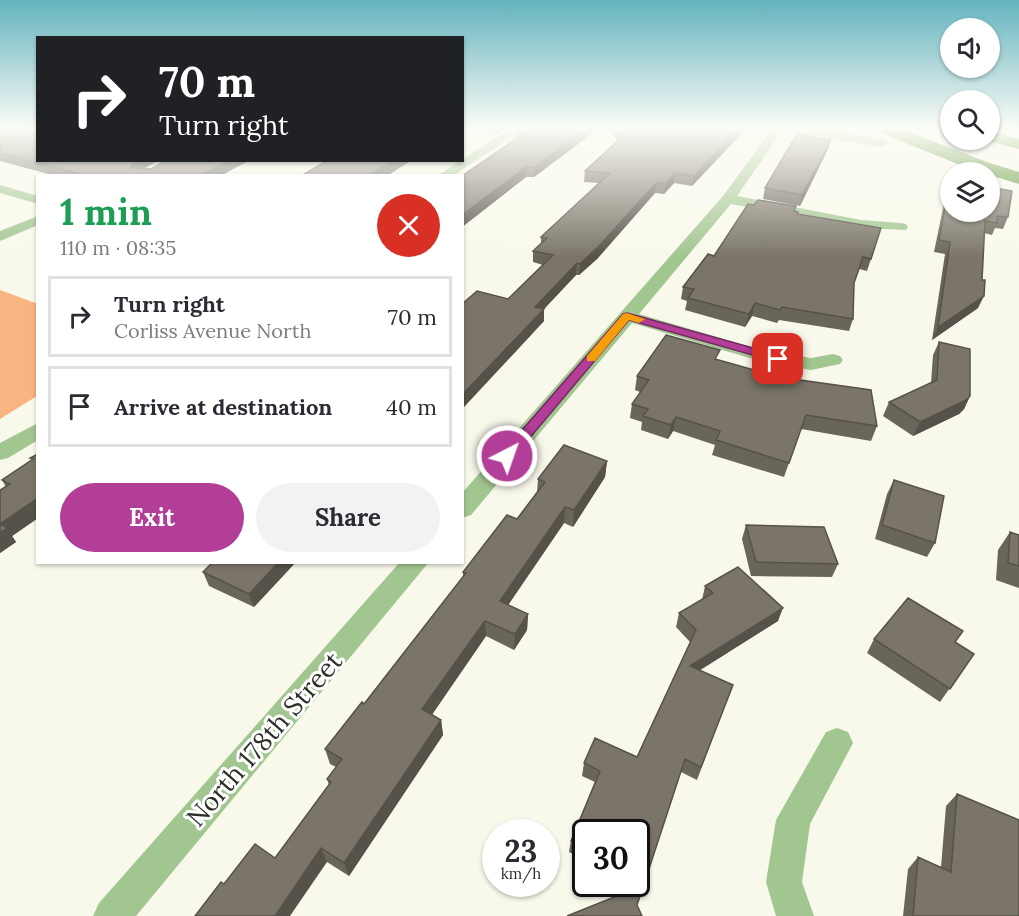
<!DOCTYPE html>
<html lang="en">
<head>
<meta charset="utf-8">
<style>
	body { margin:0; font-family:Lora,serif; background:#f2f2f3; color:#2b2b33; height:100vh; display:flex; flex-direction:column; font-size:22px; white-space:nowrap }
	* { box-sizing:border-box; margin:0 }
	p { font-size:20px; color:#7c7c81 }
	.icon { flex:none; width:33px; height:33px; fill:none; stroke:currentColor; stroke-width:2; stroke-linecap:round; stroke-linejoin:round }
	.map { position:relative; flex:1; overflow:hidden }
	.panel { position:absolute; left:36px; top:174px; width:428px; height:390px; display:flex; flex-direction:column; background:#fff; border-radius:0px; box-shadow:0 2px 4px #0004 }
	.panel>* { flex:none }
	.hud { position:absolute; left:36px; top:36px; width:428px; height:126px; border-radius:0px; box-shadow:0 2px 4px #0004; background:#202124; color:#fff; overflow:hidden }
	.fabs { position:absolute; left:940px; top:18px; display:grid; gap:12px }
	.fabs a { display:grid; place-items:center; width:60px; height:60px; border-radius:50%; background:#fff; box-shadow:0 2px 4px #0004; font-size:30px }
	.speed { position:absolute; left:482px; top:819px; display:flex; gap:12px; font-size:30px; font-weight:700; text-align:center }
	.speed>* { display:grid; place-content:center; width:78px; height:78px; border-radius:50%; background:#fff; box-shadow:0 2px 4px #0004; line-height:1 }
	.speed small { font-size:15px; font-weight:400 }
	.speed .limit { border:3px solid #111; border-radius:9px; background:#fff; color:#111 }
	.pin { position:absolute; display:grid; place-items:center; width:51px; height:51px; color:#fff; margin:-26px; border-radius:12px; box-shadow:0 3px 9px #0006 }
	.me { position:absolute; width:66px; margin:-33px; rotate:41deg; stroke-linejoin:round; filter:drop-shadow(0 0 4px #0008) }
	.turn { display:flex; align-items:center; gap:21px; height:126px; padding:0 24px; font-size:27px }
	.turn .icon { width:78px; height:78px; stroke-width:2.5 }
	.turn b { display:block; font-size:42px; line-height:51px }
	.round { display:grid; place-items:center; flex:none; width:63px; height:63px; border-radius:32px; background:#f2f2f3 }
	.headline { display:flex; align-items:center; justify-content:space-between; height:102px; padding:0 24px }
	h1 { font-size:36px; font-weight:700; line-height:45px; color:#1e9e55 }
	.primary-button { display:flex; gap:12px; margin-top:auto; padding:12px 24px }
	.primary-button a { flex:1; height:69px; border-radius:36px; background:#b23e97; color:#fff; font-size:24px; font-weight:700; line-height:69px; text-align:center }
	.primary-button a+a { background:#f2f2f3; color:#2b2b33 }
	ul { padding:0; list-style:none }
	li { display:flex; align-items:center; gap:18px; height:81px; margin:0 12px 9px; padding:0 12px; border:3px solid #e1e1e2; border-radius:0px }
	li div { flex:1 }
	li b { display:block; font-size:22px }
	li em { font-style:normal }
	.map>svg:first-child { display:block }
	.forest { fill:#f9b482 }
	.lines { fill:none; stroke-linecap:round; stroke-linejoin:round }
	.minor { fill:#a2c690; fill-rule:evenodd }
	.motorway { fill:#468518; fill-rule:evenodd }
	.wall { fill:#6a655a }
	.shaded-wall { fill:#56524a }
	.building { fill:#7b7569; stroke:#56524a; stroke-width:1.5 }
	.route { fill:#b23e97; stroke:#742862; stroke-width:1.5 }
	.slow { fill:#f59e0b }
	.labels { text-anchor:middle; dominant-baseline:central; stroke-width:6; stroke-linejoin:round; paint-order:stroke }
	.near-street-label { font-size:26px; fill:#2f2f2a; stroke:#fff }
</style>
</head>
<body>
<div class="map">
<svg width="1019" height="916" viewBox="0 0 1019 916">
	<rect width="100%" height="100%" fill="#f9f9eb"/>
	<path class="forest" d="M0 290 38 304 37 396 0 419Z"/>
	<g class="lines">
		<path class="minor" d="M509 129H523L453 176H437Z
			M772 129H812L882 139 888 143 882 147 782 131 737 196 861 220 901 223 906 224 908 227 906 230 861 228 731 204 639 314 765 351 811 358 833 354 840 356 843 360 840 364 811 370 763 362 632 323 471 515 462 518V493L723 196Z
			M0 185 38 196V204L0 193Z
			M38 216V225L0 241V231Z
			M38 423V440L8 458 0 460V443Z
			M400 562H429L136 916H93L99 903Z
			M837 728 848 732 853 743 810 824 802 882 814 916H776L766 882 776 820 826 732Z"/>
		<path class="motorway" d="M879 129H902L984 161 1019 172V184L990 175V172L970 169 881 133Z
			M990 131 1019 139V149L984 140H990Z"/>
	</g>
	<path class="wall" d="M0 129 38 160H159L144 169H151L250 160 220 176H56L0 161Z
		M478 129H505L498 133Z
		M516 129H598L534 177H526L462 227V176L518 137H516Z
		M609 129H746L692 186 674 183 664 194 655 193 597 259 579 275H576L544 309V321L462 409V304L508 299 543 265 533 262V251L541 244V237L600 183 584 182 585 171 618 141Z
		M828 149 800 206 763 199 765 188Z
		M948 192 990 212 1008 217 1003 229 995 228 992 235 984 233 978 308 932 340 945 254 934 252 944 203Z
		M795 211 797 214 871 259 867 271 859 269 854 283 853 319 849 331 779 320 777 323 752 316 745 327 685 310 687 301 681 299 683 287 714 256Z
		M939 342 970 396 964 409 959 414 913 436 883 416 889 402 931 383 933 355Z
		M718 360 877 426 871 441 801 429 784 477 712 455 715 445 673 431 668 439 641 430 642 422 630 418 632 404 640 392 635 390 637 376Z
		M38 451V518L12 536 16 542 0 553 6 487 2 480 32 460 30 458 37 454 36 452Z
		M607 461 605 477 573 527 564 523 508 605 528 614 527 630 514 650 486 636 432 714 441 720 443 735 349 876 327 862 224 884 275 858 329 785 327 779 336 767 330 764 325 749 364 704 463 576V572L517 519 537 492 538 479Z
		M894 480 935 543 927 557 875 539 887 494Z
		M746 525 838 564 832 577 751 576 742 539Z
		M1010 532 1019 535V588L996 580 998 550Z
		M213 562H296L254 607 209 586 203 572Z
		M705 586 778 621 700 670 733 685 697 780 681 772 637 905 567 916 638 888 631 884H636V832H585V860L569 852 571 841 595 782 582 776 584 763 637 757 690 642 676 627 679 613 702 600Z
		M874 639 955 642 974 654 940 702 867 653Z
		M957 794 1019 916H903L908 869 918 857 941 867 946 806Z"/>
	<path class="shaded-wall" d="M498 129H505L498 133Z
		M586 129H598L534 177 535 167Z
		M739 129H746L692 186 694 176Z
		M831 140 828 149 800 206 802 195Z
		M140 160H159L134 174 130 168 131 165Z
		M230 160H250L220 176H199Z
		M394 160H412L387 176H368Z
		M526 167V177L462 227V215Z
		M675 173 674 183 664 194 665 184Z
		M657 182 655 193 597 259 579 275 580 264Z
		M577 263 576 275 544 309V321L462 409V395L535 307Z
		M984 296 978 308 932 340 938 327Z
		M755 303 752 316 745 327 749 314Z
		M970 396 964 409 959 414 913 436 920 422Z
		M676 417 673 431 668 439 671 425Z
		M607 461 605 477 573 527 574 510Z
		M38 498V518L12 536 16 542 0 553V524Z
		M565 507 564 523 500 617V601Z
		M279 562H296L254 607 249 594Z
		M783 608 778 621 686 679 690 666Z
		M528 614 527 630 514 650 515 634Z
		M485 621 486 636 425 725 422 709Z
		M441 720 443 735 349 876 344 863Z
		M321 848 327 862 290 916H275Z"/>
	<path class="building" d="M0 129H38V160H140L131 165 130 168 151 169 167 160H230L199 176H88L0 153Z
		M526 129H586L535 167H526L462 215V176L529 130Z
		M617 129H739L694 176 675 173 665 184 657 182 598 247 580 264 577 263 535 307 544 309 462 395V304L477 291 508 299 553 255 533 251 547 238 541 237 610 173 585 171 623 136Z
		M797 134 831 140 802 195 765 188Z
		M328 160H394L368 176H301Z
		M990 187 1012 191 1008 217 997 216V223L985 221 982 280H985L984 296 938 327 950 242 939 240 948 192H951V212H990Z
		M758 200 796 206 794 211 798 212 797 214 881 228 871 259 863 257 854 283 853 319 782 307 780 310 755 303 749 314 688 298 694 289 683 287 708 254 714 256 748 204 754 205Z
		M666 335 720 350 715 359 779 377 871 390 877 426 806 415 789 463 716 440 720 431 676 417 671 425 643 416 648 409 632 404 649 380 637 376Z
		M939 342 970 349V396L966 400 920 422 889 402 937 380Z
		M564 445 607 461 574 510 565 507 500 601 528 614 515 634 485 621 422 709 441 720 344 863 321 848 275 916H195L221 882 224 884 255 844 275 858 331 782 327 779 342 759 325 749 362 702 364 704 466 573 463 572 507 515 517 519 545 482 538 479Z
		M38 454V498L0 524 7 528 0 533V490L10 484 2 480 33 459 30 458Z
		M894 480 944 496 935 543 882 525Z
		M746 525 824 527 838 564 756 562Z
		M1010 532 1019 535V566L1008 563Z
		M213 562H279L249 594 203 572Z
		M738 567 783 608 690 666 733 685 701 767 685 759 646 878 636 873V832H585V848L571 841 600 771 584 763 595 738 637 757 696 630 679 613 713 593 705 586Z
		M908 598 963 631 955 642 974 654 950 689 874 639Z
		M957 794 1019 820V916H913L918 857 951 872Z
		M644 885 637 905 642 916H567Z"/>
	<linearGradient id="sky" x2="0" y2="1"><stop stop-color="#63b3be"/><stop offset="0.5" stop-color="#fcfcf6"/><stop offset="1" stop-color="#fcfcf6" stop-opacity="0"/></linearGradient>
	<rect width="1019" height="257" fill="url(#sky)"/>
	<path class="route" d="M627 313 782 356 784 359 778 362 774 361 629 320 512 459H502L500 456 502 453 623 314Z"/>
	<path class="slow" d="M627 313 645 319 639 323 629 320 595 361H587V356L623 314Z"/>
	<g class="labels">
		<g class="near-street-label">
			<text transform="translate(264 739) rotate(-49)">North 178th Street</text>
		</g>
	</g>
</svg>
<div class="fabs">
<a><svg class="icon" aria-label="sound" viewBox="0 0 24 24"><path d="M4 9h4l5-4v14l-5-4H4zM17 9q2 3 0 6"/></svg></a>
<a><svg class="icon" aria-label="search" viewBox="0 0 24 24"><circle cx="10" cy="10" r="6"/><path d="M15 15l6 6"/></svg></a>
<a><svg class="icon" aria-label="layers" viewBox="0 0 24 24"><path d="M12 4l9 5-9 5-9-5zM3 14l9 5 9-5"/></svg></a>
</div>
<div class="speed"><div>23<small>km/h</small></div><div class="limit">30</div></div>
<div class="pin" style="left:778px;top:359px;background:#d93025"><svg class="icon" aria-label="arrive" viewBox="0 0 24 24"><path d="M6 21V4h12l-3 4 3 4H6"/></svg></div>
<svg class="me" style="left:507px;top:456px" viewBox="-20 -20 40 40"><circle r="17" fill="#b23e97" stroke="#fff" stroke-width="3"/><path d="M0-11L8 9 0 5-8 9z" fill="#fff"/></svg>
<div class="hud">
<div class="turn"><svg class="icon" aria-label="right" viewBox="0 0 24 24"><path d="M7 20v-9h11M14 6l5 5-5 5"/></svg><div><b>70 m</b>Turn right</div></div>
</div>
<section class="panel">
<div class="headline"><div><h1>1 min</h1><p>110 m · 08:35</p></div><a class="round" style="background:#d93025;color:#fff"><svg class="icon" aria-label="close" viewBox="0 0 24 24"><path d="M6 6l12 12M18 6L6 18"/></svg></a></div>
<ul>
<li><svg class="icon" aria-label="right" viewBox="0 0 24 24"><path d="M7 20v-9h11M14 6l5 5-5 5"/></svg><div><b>Turn right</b><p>Corliss Avenue North</p></div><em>70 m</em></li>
<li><svg class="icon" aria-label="arrive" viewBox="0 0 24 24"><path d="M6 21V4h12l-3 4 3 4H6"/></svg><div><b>Arrive at destination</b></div><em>40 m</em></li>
</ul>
<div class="primary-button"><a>Exit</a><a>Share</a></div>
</section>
</div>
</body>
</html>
